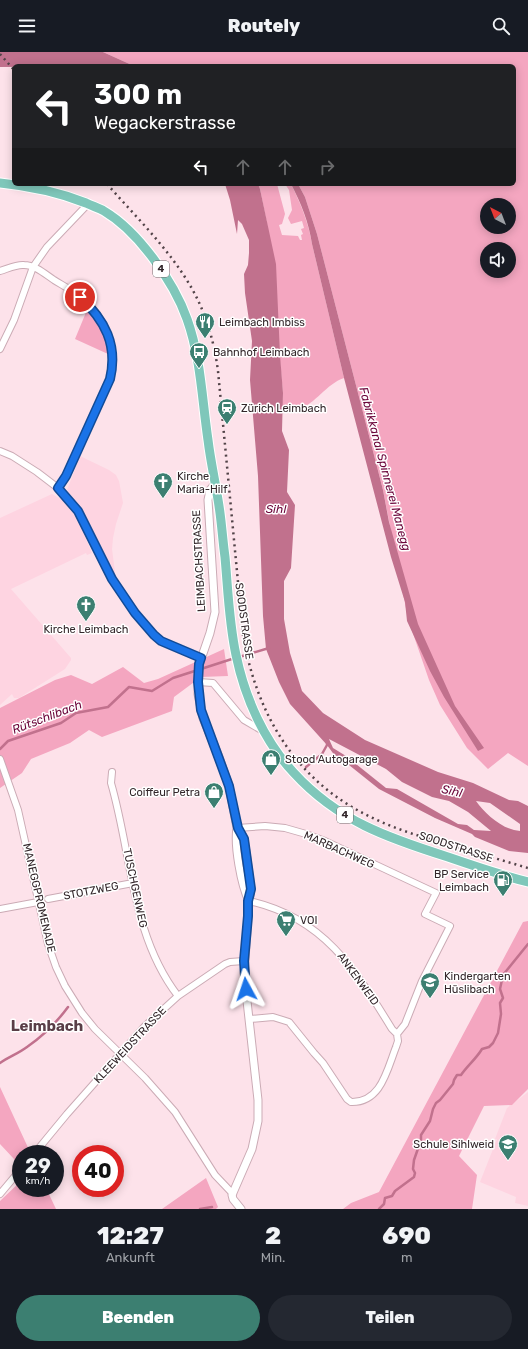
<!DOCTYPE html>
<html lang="de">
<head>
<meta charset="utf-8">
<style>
	body { margin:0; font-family:Rubik,sans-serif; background:#242831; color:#f1f3f6; height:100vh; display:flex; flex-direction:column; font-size:15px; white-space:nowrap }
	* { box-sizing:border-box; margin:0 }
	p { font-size:13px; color:#9ea1a6 }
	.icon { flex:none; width:22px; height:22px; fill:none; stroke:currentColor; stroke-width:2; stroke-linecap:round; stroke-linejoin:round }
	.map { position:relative; height:1157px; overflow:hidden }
	.drawer { display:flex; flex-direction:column; background:#171b24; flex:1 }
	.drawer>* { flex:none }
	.guide { position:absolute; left:12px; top:12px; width:504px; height:122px; border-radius:6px; box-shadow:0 2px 10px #0003; background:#202124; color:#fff; overflow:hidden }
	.needle { width:26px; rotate:318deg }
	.controls { position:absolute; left:480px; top:146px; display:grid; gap:8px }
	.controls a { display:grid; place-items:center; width:36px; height:36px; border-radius:50%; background:#171b24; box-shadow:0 2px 10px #0003; font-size:20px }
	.speed { position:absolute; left:12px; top:1093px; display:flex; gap:8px; font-size:20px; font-weight:700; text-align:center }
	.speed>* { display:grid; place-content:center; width:52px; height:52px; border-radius:50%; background:#171b24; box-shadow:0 2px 10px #0003; line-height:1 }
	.speed small { font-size:10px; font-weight:400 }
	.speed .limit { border:6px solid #d22; background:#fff; color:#111 }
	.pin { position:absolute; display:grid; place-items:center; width:34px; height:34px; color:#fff; margin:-17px; border:2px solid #fff; border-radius:50%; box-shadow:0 1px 4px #0007 }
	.me { position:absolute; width:44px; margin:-22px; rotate:355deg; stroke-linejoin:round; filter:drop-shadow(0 0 3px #0008) }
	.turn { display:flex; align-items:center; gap:14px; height:84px; padding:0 16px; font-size:18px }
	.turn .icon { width:52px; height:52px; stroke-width:2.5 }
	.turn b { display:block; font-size:28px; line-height:34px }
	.lanes { display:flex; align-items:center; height:38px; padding:0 16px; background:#0003; justify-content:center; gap:20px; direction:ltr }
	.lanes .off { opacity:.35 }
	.eta { display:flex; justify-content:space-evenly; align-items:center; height:68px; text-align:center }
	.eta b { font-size:24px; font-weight:800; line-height:28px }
	.button { display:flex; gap:8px; margin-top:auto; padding:8px 16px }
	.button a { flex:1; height:46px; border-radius:24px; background:#3c7f71; color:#fff; font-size:16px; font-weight:800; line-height:46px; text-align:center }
	.button a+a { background:#242831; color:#f1f3f6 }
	header { display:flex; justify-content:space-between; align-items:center; height:52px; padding:0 16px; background:#171b24; font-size:18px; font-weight:800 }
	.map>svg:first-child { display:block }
	.built { fill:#fed4e1 }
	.green { fill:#f4a6c0; fill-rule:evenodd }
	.water { fill:#c1718d; fill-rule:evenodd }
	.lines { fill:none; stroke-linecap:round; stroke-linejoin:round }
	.stream { stroke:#c1718d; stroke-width:2.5 }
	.minor-casing { stroke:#cbabb5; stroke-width:8 }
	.tertiary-casing { stroke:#cbabb5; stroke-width:9 }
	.primary-casing { stroke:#fff; stroke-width:11 }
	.minor { stroke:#fff; stroke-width:6 }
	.tertiary { stroke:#fff; stroke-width:7 }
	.primary { stroke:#7fc7ba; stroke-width:9 }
	.rail { stroke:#524348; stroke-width:2.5; stroke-dasharray:2 4; stroke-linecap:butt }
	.route-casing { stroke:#114b97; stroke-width:10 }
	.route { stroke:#1a73e8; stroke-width:7 }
	.labels { text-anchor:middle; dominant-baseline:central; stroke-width:3; stroke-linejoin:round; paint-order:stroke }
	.shield { fill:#fff; stroke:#70686b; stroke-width:1 }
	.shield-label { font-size:10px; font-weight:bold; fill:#33272b }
	.poi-label { font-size:11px; fill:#33272b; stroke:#fff; text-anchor:start }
	.street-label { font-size:11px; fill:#33272b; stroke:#fff }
	.water-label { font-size:12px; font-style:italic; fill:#6b053a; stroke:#fff }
	.district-label { font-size:15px; font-weight:bold; fill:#593e47; stroke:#fff }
</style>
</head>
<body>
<header><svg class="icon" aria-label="menu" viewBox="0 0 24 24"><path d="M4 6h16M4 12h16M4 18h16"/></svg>Routely<svg class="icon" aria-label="search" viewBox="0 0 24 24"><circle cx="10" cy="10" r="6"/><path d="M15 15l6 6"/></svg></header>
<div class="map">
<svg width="528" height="1157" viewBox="0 0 528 1157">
	<rect width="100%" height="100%" fill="#fde2ea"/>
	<path class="built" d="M80 404 109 418 116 423 119 429 123 451 116 472 113 486 112 497 115 520 113 525 81 458 67 438Z
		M52 442 61 447 73 461 80 472 92 501 87 503 86 501 11 537 71 606V608L65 617 19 646H14L12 642 0 653V466Z
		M528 1040V1154L515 1151 516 1145 480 1130 497 1087H495L507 1056Z"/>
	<path class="green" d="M103 0H528V714L508 701 488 717 467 696 440 653 429 628 408 567 383 438 317 182 305 145 298 132H514V14H134ZM487 153H509V175H487ZM487 197H509V219H487Z
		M258 132H277L285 162 282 172 279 173 282 183 298 184 300 188H302L301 183 303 182 301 177 304 176 302 169 291 172 288 166 292 158 289 138 285 132H291C300 150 309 172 312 192L344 326C326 332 316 352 297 358 291 360 287 357 282 357L283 341 267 171 260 137Z
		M87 258 93 266 95 265C103 276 107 289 108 302L75 287Z
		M224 597 228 624 201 625 174 645 172 659 102 685 89 678 70 691 31 707 22 721 0 736V656L55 628 71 623 92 632 123 615 144 631 158 627Z
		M528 869V1037L512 1053 484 1054 459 1104 477 1123 472 1157H343L351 1151 379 1140 523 870Z
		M0 1035 31 1102H21V1122L14 1107 0 1092Z
		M206 1126 218 1155 216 1157H162Z
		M21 1129V1136H46L56 1157H0V1149Z"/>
	<path class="water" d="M0 0H103L134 14 0 15Z
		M225 132H258L260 137 276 212 280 303 283 341 282 379 289 398 287 440 295 453 291 516 284 529V567L290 601 302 639 323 661 365 688 438 720 473 731 509 748 518 749 528 754V801L509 799 475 785 472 782 435 766 379 737 339 705 338 708 327 693 290 652 279 630 266 597 263 564 258 424 250 328 252 289 245 241 244 222 248 213 249 201V188L242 172 238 168 237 182 230 148ZM329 687 386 717 402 730 432 745 449 749 468 760 491 779 474 778 467 773 458 772 397 737 386 736 346 704 333 696ZM476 749 490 751 520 772V779C503 778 485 762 476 749Z
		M291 132H298L305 145 317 182 383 438 389 470 418 572 455 654 484 696 478 699 444 645 430 619 407 569 405 550 391 505 344 326 312 192C309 171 301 151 291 132Z"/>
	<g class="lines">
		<path class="stream" d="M239 605 269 596
			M0 697 8 689 61 671 76 661 108 655 129 635 152 639 173 626 235 606
			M306 715 322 702 327 693V690
			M0 1011C9 1005 19 1001 27 995 43 984 57 970 68 955
			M200 1157 212 1155
			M379 1157 384 1152 385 1146 392 1144 395 1139 414 1125 415 1121 413 1117 414 1108 421 1088V1083L430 1069 433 1057 436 1051 440 1048 453 1032 454 1028 457 1023H461C468 1013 476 1007 482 997L489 995 493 991 498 981 501 962 500 951 503 946 500 937 503 923 528 892"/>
		<g class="minor-casing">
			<path id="minor" d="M0 219C7 217 17 212 24 213 35 213 45 222 54 228 62 233 72 238 80 245 106 265 117 296 110 327L66 424 58 436
				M0 297 14 268 33 215 47 195 88 152
				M0 399 12 404 37 420 58 436 78 459 112 527 135 561 154 583 161 589 201 606
				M198 630 213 631 244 668 263 679
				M0 707 18 758 48 892 56 915 65 934 82 961 95 977 145 1026 175 1060 215 1123 233 1142
				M112 720 111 731C132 803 131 883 178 944
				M237 776 265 774 285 776 306 782 325 789 436 841 425 862 450 874 422 929 405 972 397 982 398 989 396 995C387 1018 381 1051 351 1050L347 1047 323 1011 314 1001 289 970 273 965 250 967
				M48 847 133 831
				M249 849C323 865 355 917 392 977L397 982
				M0 857 38 850
				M34 1102 67 1062 145 974 178 944 225 912 230 910 244 909
				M0 1142 21 1117"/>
		</g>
		<g class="tertiary-casing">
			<path id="tertiary" d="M215 432 210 438 208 448 215 560 210 581 199 613 198 642 203 666 219 705 229 734 237 776 244 787 246 800 251 837 249 849 244 922 258 1048V1069L252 1097 232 1143 233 1147 241 1157
				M237 776C234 793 241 833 249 849"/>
		</g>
		<g class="primary-casing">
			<path id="primary" d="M0 131C30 134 58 140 86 151 92 154 99 156 104 159 138 179 174 230 187 267 201 306 202 348 208 388 211 413 217 437 220 461 222 476 223 491 225 505 228 538 229 571 236 603 245 646 264 689 294 721 338 769 388 786 448 805 474 814 501 823 528 830"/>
		</g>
		<use href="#minor" class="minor"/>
		<use href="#tertiary" class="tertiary"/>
		<use href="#primary" class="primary"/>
		<path class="rail" d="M0 2 14 18
			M107 132C136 165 169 197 191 235 206 261 214 289 218 319L243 583C257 665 298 732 375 767 398 778 422 785 447 792 474 800 501 808 528 816"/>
	</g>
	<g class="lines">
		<g class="route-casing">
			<path id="route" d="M80 245C105 268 118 293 110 327L66 424 58 436 78 459 112 527 135 561 154 583 161 589 201 606 199 612 198 630 201 658 229 734 238 776 244 787 251 837 248 849V864L244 909 246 937"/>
		</g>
		<use href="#route" class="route"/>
	</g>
	<defs>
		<g id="restaurant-pin" transform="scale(1)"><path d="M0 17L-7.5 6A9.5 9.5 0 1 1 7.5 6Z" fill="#3c7f71" stroke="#fff"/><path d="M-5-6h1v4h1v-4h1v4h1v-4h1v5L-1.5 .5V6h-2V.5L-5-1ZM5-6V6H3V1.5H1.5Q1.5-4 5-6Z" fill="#fff"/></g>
		<g id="bus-pin" transform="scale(1)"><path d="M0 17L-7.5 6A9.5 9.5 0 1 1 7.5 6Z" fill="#3c7f71" stroke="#fff"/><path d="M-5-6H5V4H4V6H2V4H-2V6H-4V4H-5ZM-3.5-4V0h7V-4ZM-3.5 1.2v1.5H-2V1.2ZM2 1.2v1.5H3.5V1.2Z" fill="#fff"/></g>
		<g id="station-pin" transform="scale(1)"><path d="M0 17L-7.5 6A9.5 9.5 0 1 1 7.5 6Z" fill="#3c7f71" stroke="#fff"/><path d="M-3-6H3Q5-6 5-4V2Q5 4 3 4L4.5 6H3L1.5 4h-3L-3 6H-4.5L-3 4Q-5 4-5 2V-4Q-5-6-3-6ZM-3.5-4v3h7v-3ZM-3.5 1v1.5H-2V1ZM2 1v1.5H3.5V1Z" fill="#fff"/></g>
		<g id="church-pin" transform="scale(1)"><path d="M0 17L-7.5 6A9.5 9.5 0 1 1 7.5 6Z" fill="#3c7f71" stroke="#fff"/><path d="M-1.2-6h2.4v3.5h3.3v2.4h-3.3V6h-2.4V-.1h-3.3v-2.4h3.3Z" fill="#fff"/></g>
		<g id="shop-pin" transform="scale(1)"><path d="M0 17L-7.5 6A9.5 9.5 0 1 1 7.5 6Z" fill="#3c7f71" stroke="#fff"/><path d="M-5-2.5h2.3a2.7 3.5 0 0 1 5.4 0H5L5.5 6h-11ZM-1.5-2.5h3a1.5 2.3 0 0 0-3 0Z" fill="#fff"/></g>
		<g id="fuel-pin" transform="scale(1)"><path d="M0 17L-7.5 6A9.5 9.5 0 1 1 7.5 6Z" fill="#3c7f71" stroke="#fff"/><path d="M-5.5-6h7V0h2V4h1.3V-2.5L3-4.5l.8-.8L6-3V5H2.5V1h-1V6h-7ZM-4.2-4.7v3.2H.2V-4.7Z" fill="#fff"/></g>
		<g id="supermarket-pin" transform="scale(1)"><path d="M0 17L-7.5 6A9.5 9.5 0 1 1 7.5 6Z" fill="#3c7f71" stroke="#fff"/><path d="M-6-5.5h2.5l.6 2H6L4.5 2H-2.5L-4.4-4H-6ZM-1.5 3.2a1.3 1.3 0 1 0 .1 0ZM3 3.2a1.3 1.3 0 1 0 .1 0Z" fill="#fff"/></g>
		<g id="school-pin" transform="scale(1)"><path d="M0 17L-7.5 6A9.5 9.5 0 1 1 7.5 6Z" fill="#3c7f71" stroke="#fff"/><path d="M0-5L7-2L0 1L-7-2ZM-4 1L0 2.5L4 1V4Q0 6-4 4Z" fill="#fff"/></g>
	</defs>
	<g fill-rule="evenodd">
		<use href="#restaurant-pin" x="205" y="270"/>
		<use href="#bus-pin" x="199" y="300"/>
		<use href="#station-pin" x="227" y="356"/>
		<use href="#church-pin" x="163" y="430"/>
		<use href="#church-pin" x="86" y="553"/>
		<use href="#shop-pin" x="271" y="707"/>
		<use href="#shop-pin" x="214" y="740"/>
		<use href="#fuel-pin" x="503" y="828"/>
		<use href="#supermarket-pin" x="286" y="868"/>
		<use href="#school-pin" x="430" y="930"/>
		<use href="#school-pin" x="508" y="1092"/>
	</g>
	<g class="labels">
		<g class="shield">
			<rect x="153" y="209" width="16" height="16" rx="3"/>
			<rect x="337" y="755" width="16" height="16" rx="3"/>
		</g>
		<g class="shield-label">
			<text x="161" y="217">4</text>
			<text x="345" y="763">4</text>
		</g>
		<g class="poi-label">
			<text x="219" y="270">Leimbach Imbiss</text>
			<text x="213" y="300">Bahnhof Leimbach</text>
			<text x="241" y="356">Zürich Leimbach</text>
			<text x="177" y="424">Kirche<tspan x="177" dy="13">Maria-Hilf</tspan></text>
			<text x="86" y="577" text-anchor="middle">Kirche Leimbach</text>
			<text x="285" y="707">Stood Autogarage</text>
			<text x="200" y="740" text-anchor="end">Coiffeur Petra</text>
			<text x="489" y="822" text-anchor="end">BP Service<tspan x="489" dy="13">Leimbach</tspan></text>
			<text x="300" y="868">VOI</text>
			<text x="444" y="924">Kindergarten<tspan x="444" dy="13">Hüslibach</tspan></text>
			<text x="494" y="1092" text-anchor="end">Schule Sihlweid</text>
		</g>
		<g class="street-label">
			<text transform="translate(199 509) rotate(-93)">LEIMBACHSTRASSE</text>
			<text transform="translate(244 569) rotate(82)">SOODSTRASSE</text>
			<text transform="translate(456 795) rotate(18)">SOODSTRASSE</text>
			<text transform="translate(339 798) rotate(24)">MARBACHWEG</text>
			<text transform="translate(135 836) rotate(78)">TUSCHGENWEG</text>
			<text transform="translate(91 839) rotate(-11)">STOTZWEG</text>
			<text transform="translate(39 846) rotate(77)">MANEGGPROMENADE</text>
			<text transform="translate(358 927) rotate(54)">ANKENWEID</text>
			<text transform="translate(130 993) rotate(-47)">KLEEWEIDSTRASSE</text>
		</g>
		<g class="water-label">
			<text transform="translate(385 417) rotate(75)">Fabrikkanal Spinnerei Manegg</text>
			<text x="276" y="457">Sihl</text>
			<text transform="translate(47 665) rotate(-21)">Rütschlibach</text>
			<text transform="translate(452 739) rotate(12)">Sihl</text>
		</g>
		<g class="district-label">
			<text x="47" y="974">Leimbach</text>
		</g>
	</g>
</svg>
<div class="controls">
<a><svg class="needle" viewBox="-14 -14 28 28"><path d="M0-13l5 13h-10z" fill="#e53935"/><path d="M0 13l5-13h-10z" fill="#9ea1a6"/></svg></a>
<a><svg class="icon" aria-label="sound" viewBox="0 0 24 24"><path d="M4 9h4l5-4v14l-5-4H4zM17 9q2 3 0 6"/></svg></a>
</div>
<div class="speed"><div>29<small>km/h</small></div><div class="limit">40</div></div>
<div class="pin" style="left:80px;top:245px;background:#d93025"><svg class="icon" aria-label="arrive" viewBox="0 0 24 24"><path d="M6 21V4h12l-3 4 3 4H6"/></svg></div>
<svg class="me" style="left:246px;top:937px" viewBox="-20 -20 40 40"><path d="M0-17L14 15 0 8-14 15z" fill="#1a73e8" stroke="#fff" stroke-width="4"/></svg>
<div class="guide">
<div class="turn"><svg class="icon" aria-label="left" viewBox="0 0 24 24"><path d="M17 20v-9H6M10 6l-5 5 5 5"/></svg><div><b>300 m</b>Wegackerstrasse</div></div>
<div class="lanes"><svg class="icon" aria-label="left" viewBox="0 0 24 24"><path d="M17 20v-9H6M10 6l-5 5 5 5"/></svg><svg class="icon off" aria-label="ahead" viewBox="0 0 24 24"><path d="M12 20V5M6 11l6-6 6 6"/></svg><svg class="icon off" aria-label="ahead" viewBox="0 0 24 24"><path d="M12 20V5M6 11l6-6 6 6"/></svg><svg class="icon off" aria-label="right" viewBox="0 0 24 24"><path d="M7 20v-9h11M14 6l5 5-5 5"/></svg></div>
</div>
</div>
<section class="drawer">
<div class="eta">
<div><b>12:27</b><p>Ankunft</p></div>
<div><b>2</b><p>Min.</p></div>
<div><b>690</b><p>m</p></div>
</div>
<div class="button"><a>Beenden</a><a>Teilen</a></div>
</section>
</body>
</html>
